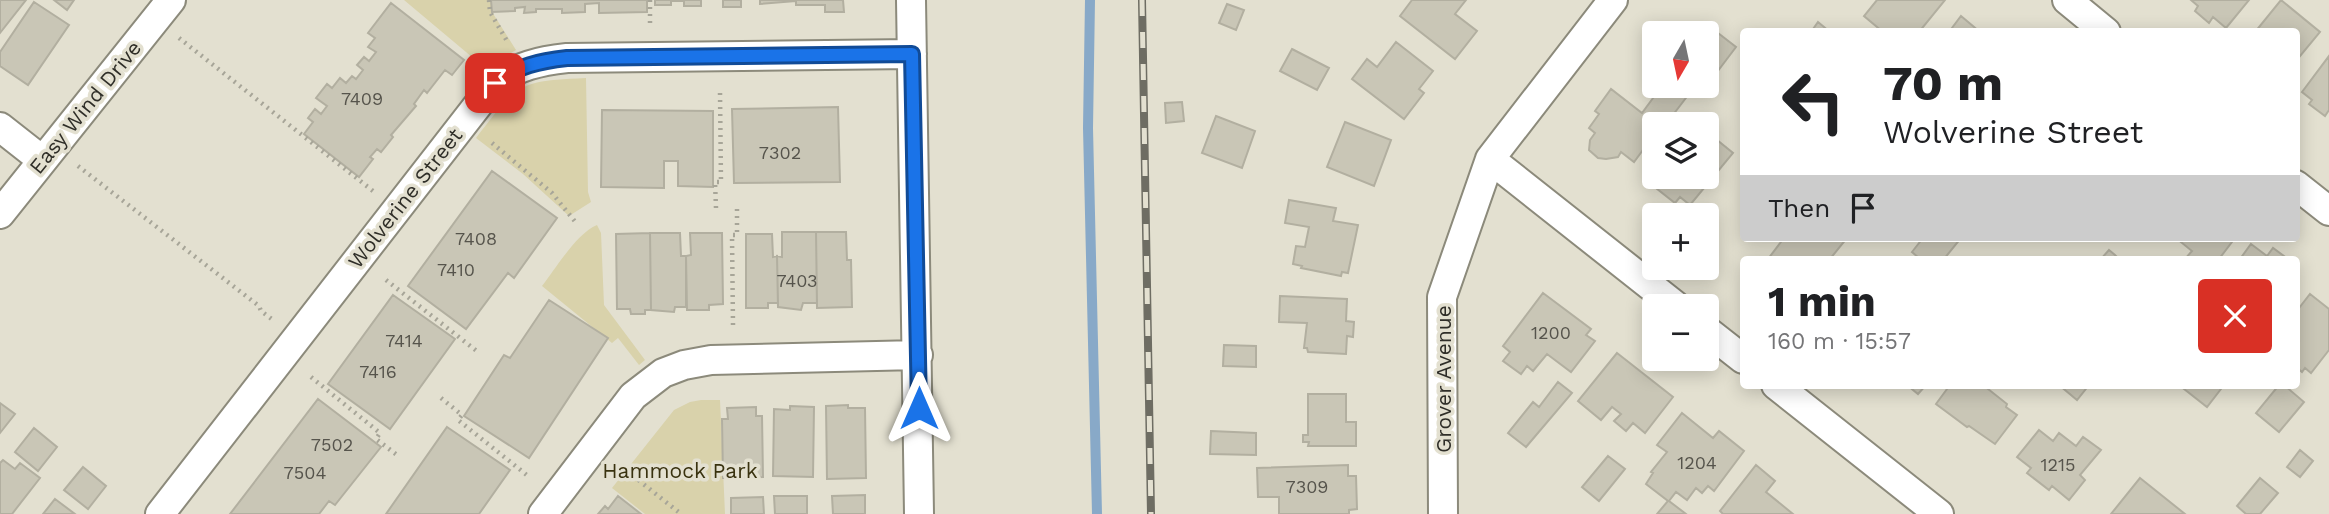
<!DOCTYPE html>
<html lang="en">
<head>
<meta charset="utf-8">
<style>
	body { margin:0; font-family:"Work Sans",sans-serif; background:#f6f6f6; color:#202124; height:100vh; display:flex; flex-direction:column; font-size:26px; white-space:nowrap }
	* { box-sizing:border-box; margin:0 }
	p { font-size:23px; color:#757577 }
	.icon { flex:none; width:38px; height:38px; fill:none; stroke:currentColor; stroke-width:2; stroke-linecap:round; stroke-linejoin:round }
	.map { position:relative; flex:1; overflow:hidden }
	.panel { position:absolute; left:1740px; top:256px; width:560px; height:133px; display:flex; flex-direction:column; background:#fff; border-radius:7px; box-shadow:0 4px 18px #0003 }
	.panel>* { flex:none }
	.hud { position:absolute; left:1740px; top:28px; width:560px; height:214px; border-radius:7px; box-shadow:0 4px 18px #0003; background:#fff; color:#202124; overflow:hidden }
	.needle { width:46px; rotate:189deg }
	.buttons { position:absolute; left:1642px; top:21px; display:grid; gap:14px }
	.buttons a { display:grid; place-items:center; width:77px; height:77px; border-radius:7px; background:#fff; box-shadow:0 4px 18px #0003; font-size:35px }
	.pin { position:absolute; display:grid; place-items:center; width:60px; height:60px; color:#fff; margin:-30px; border-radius:14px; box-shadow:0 4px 10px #0006 }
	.me { position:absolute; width:77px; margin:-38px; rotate:0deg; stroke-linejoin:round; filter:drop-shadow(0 0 5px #0008) }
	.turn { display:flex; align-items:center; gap:24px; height:147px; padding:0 28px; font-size:32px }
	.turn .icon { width:91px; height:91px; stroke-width:2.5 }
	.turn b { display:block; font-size:49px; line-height:60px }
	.then { display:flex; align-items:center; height:66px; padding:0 28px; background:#0003; gap:14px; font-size:26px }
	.round { display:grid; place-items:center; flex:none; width:74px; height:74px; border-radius:7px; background:#f6f6f6 }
	.summary { display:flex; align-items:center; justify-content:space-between; height:119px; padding:0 28px }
	h1 { font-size:42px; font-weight:700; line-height:52px }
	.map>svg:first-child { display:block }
	.green { fill:#d9d2ab }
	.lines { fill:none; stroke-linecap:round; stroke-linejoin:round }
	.stream { stroke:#88a9c8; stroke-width:10 }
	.building { fill:#c9c6b6; stroke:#b2afa0; stroke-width:2 }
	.minor-casing { stroke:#8c8a7b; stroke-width:32 }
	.path { stroke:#a7a598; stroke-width:4.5; stroke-dasharray:2 5; stroke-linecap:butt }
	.minor { stroke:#fff; stroke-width:28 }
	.rail-casing { stroke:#6e6d63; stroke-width:8 }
	.rail { stroke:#e3e0d0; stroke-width:5; stroke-dasharray:16; stroke-linecap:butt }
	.route-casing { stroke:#114b97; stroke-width:18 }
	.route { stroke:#1a73e8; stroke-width:12 }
	.labels { text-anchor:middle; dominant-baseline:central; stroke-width:7; stroke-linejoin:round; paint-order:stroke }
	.number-label { font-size:18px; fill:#56544c }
	.street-label { font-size:21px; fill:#2f2e28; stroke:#e3e0d0 }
	.park-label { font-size:21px; fill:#39320f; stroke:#e3e0d0 }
</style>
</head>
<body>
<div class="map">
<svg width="2329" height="514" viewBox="0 0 2329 514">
	<rect width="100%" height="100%" fill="#e3e0d0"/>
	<path class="green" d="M404 0H491L492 12 516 50 485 68Z
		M586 78 588 192 591 202 569 216 523 174 476 138C518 84 516 81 586 78Z
		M597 225 601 233 604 305 645 360 639 365 618 338 612 343 542 286C556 268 577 233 597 225Z
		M701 400H720L725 514H645L612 488 674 410 690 402Z"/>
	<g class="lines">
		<path class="stream" d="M1090 0 1088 128 1097 514"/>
	</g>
	<path class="building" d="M0 0H26L0 33Z
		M54 0H74L67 10Z
		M491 0H647V12L599 13V3L585 4V12L562 13V9H536V12L524 13 525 7 515 8V11L492 12Z
		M655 0H701V6H684V1H671V5H655Z
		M723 0H741V7H723Z
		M760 0H843L844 12H825V5H796V1L760 4Z
		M1412 0H1466L1455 14 1477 31 1455 59 1400 16Z
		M1877 0H1945L1919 32H1883L1864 16Z
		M2191 0H2249L2226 28 2213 17 2209 23 2195 11 2198 6Z
		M2281 0 2320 32 2296 61V32H2255Z
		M34 2 69 25 28 85 0 66V52Z
		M391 3 464 60 452 75 445 70 427 93 424 90 414 104 416 106 391 135 393 137 381 152 377 149 370 157 373 159 359 177 304 134 313 122 308 118 315 109 321 114 327 106 316 98 327 84 332 88 340 78 346 83 352 76 356 79 363 70 357 65 364 57 369 61 376 52 368 47 375 38 368 33Z
		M1227 4 1244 10 1236 30 1219 23Z
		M1961 16 1980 32H1949Z
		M1818 22 1830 32H1811Z
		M1709 26 1736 47 1708 84 1706 82V66L1709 62 1706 60V33H1703Z
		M1396 42 1433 71 1419 89 1424 93 1404 119 1352 79 1367 59 1377 67Z
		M1292 49 1329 68 1317 90 1280 71Z
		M2329 56V110L2325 116 2309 104 2312 100 2302 92Z
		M1654 72V86H1695L1666 124H1654V135L1634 162 1621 152 1618 157 1606 159 1598 158 1589 150 1590 140 1595 133 1589 128 1599 114 1595 111 1611 89 1642 113 1656 94 1644 85Z
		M1182 102 1184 121 1166 123 1165 103Z
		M838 107 840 182 734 183 732 109Z
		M602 110 713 111V187L678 186V161H664V188L601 187Z
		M1216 116 1255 131 1242 168 1202 153Z
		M1345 122 1391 140 1374 186 1327 167Z
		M1706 131 1733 153 1690 205 1680 197 1675 203 1656 188 1661 182 1655 177H1706Z
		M492 171 557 218 514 278 508 273 466 329 408 286Z
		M1289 200 1336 208 1333 221 1358 225 1348 273 1342 272 1341 276 1301 268 1302 266 1293 264 1296 246 1305 247 1309 227 1285 223Z
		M782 232H816L817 303H803L801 310 778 307 777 256 782 257Z
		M816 232H846L847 260H851L852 307 817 308Z
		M650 233H680L681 256H686V307H675L674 312 651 310Z
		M650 233 651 310H645V314H631L630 309H617L616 234Z
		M690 233H722L723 304 709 305V310H687L686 256 691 255Z
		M746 234H772L773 257 777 256 778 303H768V308H746Z
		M1784 238H1847L1830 259H1768Z
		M1923 238H1961L1944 259H1920L1912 252Z
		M2176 238H2235L2219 259H2185L2192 251Z
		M2251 244 2267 256 2273 248 2288 259H2240Z
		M2109 250 2115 255 2119 259H2101Z
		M1543 293 1591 329 1586 335 1595 341 1571 372 1547 354 1533 371 1527 366 1521 374 1503 361 1510 352 1503 346Z
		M2310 294 2329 309V350L2311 373 2305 368 2302 372 2296 367V345L2299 341 2296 338V312Z
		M393 295 455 339 390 429 328 384Z
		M1280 296 1347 299 1346 321 1354 322 1353 337 1347 336 1346 354 1308 352 1307 348H1304L1307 323 1279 322Z
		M549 300 608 338 529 458 464 416 504 355 510 358Z
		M1224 345 1256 346V367L1223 366Z
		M1617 353 1673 397 1645 433 1633 423 1626 431 1614 421 1621 414 1612 407 1601 420 1578 401Z
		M1558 382 1572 393 1526 447 1508 433 1533 402 1539 407Z
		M1907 385H1926L1918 394Z
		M1950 385H1983L2007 404 2006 407 2017 415 1995 444 1969 426 1967 427 1936 404Z
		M2059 385H2089L2077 400Z
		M2179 385H2224L2207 407Z
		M2279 385H2284L2304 402 2279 432 2256 413Z
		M1308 394H1346V422H1356V446H1308L1309 442H1303V435H1308Z
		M318 399 381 447 335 505 329 501 319 514H230Z
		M0 403 15 414 0 433Z
		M848 405V408H865L866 478 827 479 826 406Z
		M790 406 814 407 813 477 773 476 774 409 790 410Z
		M756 407V416H762L763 477 723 478 722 419H728L727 408Z
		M1682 413 1713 438 1719 431 1744 451 1714 491 1708 486 1702 493 1696 488 1687 500 1676 492 1669 501 1686 514H1657L1668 501 1646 484 1653 473 1651 472 1667 452 1657 445Z
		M447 427 510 470 479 514H386Z
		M34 428 57 447 38 471 15 452Z
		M2039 430 2053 441 2059 433 2076 446 2083 437 2101 450 2080 475 2085 480 2069 500 2052 486 2049 490 2027 473 2031 468 2017 457Z
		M1211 431 1256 433V455L1210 454Z
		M2300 450 2313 461 2300 477 2287 467Z
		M1608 456 1625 469 1599 501 1582 487Z
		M3 460 15 469 20 463 40 478 12 514H0V463Z
		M1348 465V476H1356L1357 509 1349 510V514H1279V497H1258L1257 468Z
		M1756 465 1775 481 1766 492 1793 514H1723L1720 511Z
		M83 467 106 486 88 509 64 490Z
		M2140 478 2185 514H2111Z
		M2260 478 2278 493 2260 514H2246L2237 506Z
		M865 495V514H833L832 496Z
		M618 496 641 514H598L605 506 608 509Z
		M774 496H807V514H775Z
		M763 497 764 514H731V498Z
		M55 499 75 514H43Z"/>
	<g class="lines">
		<g class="minor-casing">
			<path id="minor" d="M911 0 919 514
				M2067 0 2106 32
				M0 127 42 160
				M1490 159 1676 306
				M2296 185 2329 211
				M0 214 171 0
				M1706 330 1743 359
				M1776 385 1939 514
				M160 514 495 83C517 66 540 61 567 58L912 54
				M543 514 633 396 663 373 684 365 711 360 918 355
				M1443 514 1442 297 1490 159 1613 0"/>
		</g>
		<path class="path" d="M489 0 490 12 507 41
			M650 0V28
			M179 38 373 191
			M492 143 552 193 577 224
			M78 166 259 306 261 311 273 320
			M716 208 715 182H721L720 92
			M386 280 478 352
			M733 325 732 235H737V209
			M311 377 380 433 376 439 397 455
			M441 398 462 415 458 420 528 476
			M622 467 681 514"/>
		<use href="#minor" class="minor"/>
		<g class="rail-casing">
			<path id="rail" d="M1142 0 1151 514"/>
		</g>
		<use href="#rail" class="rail"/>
	</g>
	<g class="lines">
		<g class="route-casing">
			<path id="route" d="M495 83C517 66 540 61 567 58L912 54 919 408"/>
		</g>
		<use href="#route" class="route"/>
	</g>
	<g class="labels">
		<g class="number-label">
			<text x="362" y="98">7409</text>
			<text x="780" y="152">7302</text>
			<text x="476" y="238">7408</text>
			<text x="456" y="269">7410</text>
			<text x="797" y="280">7403</text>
			<text x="1551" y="332">1200</text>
			<text x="404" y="340">7414</text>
			<text x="378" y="371">7416</text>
			<text x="332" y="444">7502</text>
			<text x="1697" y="462">1204</text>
			<text x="2058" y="464">1215</text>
			<text x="305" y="472">7504</text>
			<text x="1307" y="486">7309</text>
		</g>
		<g class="street-label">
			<text transform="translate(85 107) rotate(-51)">Easy Wind Drive</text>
			<text transform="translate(405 198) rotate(-52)">Wolverine Street</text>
			<text transform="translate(1443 379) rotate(-90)">Grover Avenue</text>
		</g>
		<g class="park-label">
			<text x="680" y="470">Hammock Park</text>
		</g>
	</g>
</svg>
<div class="buttons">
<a><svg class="needle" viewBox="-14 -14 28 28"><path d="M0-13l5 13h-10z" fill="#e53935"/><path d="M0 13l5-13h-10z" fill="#757577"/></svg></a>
<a><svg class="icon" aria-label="layers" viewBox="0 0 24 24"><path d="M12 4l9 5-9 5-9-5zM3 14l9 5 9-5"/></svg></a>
<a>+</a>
<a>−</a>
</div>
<div class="pin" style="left:495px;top:83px;background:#d93025"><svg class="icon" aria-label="arrive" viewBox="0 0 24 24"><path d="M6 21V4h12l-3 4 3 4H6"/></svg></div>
<svg class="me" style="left:919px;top:408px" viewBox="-20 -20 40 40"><path d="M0-17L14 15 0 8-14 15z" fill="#1a73e8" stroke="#fff" stroke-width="4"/></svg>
<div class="hud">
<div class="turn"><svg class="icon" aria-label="left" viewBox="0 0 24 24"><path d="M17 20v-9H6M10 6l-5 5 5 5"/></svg><div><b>70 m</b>Wolverine Street</div></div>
<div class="then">Then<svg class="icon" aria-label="arrive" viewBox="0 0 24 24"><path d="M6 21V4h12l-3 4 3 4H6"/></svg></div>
</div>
<section class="panel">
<div class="summary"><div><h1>1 min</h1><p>160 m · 15:57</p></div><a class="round" style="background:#d93025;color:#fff"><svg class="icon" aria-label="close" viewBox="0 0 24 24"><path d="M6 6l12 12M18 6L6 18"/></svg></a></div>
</section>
</div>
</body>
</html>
